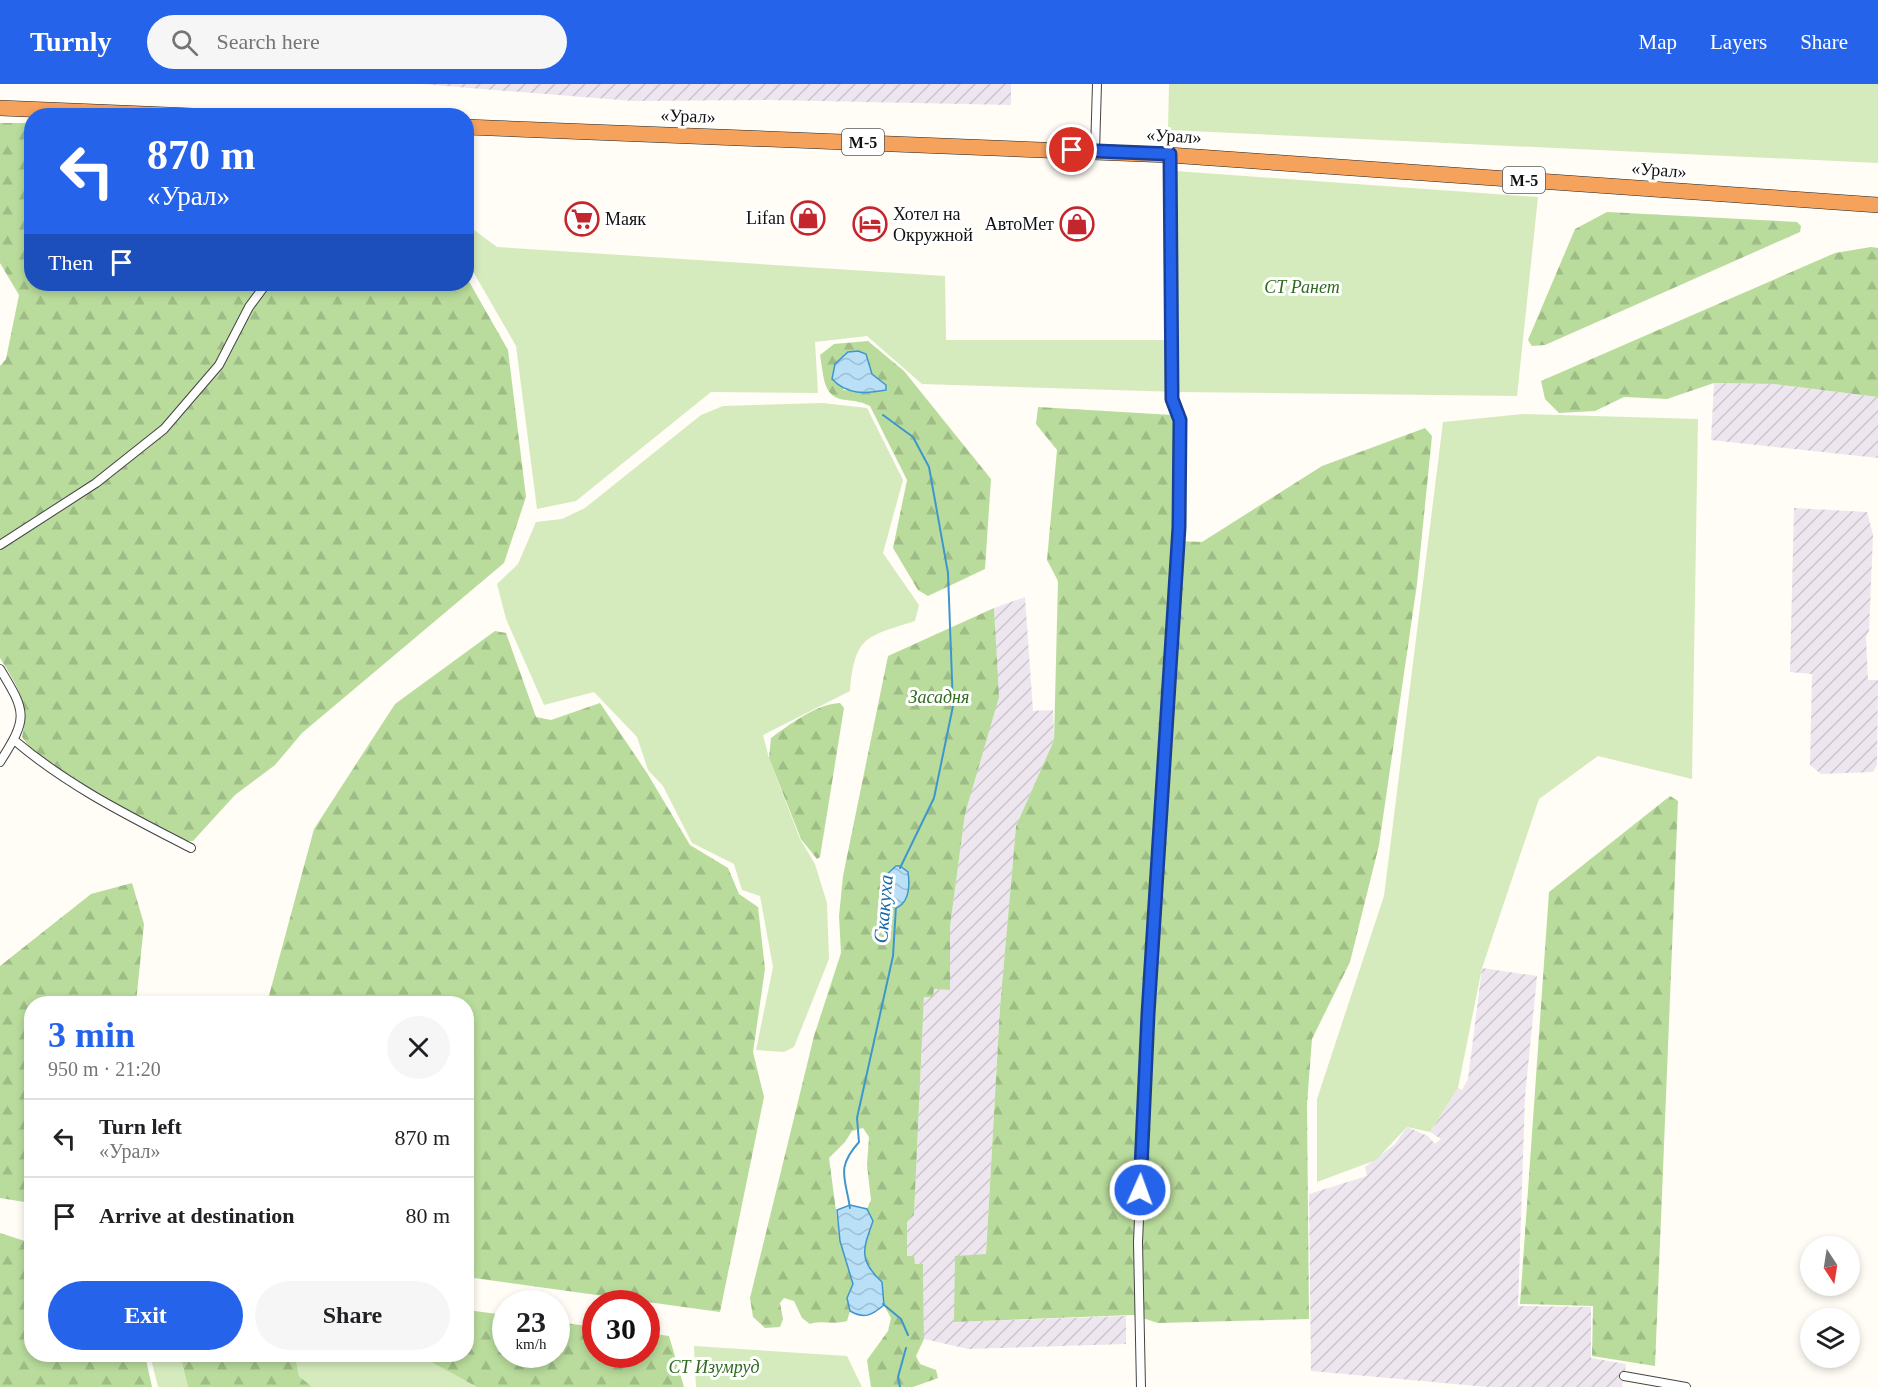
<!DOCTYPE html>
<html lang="en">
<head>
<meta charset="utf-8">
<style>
	body { margin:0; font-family:Georgia,serif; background:#f6f6f6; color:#202124; height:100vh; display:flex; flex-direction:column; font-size:22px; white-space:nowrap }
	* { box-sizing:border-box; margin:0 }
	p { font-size:20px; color:#757577 }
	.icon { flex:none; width:33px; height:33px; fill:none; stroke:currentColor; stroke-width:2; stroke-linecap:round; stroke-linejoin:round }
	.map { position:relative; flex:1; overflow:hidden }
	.drawer { position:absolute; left:24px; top:912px; width:450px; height:366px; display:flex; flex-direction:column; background:#fff; border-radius:24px; box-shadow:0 3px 9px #0003 }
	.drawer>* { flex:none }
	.hud { position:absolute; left:24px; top:24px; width:450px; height:183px; border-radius:24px; box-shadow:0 3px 9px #0003; background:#2563eb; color:#fff; overflow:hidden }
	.needle { width:39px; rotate:168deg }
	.buttons { position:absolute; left:1800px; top:1152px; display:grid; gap:12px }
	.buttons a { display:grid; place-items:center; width:60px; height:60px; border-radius:50%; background:#fff; box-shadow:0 3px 9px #0003; font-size:30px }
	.speed { position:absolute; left:492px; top:1206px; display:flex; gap:12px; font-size:30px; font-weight:700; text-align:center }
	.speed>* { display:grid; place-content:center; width:78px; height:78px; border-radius:50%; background:#fff; box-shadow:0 3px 9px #0003; line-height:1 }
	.speed small { font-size:15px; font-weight:400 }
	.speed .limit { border:9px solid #d22; background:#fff; color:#111 }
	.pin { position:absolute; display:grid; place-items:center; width:51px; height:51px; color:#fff; margin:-26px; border:3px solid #fff; border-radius:50%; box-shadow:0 2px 6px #0007 }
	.me { position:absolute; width:66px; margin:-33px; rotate:2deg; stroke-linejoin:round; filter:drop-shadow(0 0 4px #0008) }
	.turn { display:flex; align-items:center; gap:21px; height:126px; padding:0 24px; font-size:27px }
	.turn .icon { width:78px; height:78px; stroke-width:2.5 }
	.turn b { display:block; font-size:42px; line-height:51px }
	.then { display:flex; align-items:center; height:57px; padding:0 24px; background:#0003; gap:12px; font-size:22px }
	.round { display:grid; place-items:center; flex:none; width:63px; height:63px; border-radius:32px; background:#f6f6f6 }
	.summary { display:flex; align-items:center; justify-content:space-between; height:102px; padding:0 24px }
	h1 { font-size:36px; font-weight:700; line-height:45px; color:#2563eb }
	.button { display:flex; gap:12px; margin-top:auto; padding:12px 24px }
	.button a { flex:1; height:69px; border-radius:36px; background:#2563eb; color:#fff; font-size:24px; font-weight:700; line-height:69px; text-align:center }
	.button a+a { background:#f6f6f6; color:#202124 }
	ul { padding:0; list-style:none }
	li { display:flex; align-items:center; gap:18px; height:78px; padding:0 24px; border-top:2px solid #e0e0e0 }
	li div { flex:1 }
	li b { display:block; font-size:22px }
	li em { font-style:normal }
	header { display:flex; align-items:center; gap:36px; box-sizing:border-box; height:84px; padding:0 30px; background:#2563eb; color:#fff }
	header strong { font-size:28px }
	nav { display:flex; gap:33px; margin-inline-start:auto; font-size:21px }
	.search { width:420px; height:54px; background:#f6f6f6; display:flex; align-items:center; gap:15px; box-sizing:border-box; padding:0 21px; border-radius:33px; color:#757577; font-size:22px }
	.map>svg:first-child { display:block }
	.industrial { fill:url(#industrial-furrows) }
	.grass { fill:#d5ebbd }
	.forest { fill:url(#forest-firs); fill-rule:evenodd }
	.water { fill:url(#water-waves); stroke:#3f96cf; stroke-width:1.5 }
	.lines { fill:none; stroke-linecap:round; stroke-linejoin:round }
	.stream { stroke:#3f96cf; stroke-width:2 }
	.street-casing { stroke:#444; stroke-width:10 }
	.highway-casing { stroke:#222; stroke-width:16 }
	.street { stroke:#fff; stroke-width:8 }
	.highway { stroke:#f5a25d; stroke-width:15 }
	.route-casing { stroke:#184099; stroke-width:15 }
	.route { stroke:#2563eb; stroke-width:10 }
	.labels { text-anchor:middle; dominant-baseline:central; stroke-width:6; stroke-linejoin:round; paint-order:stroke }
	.shield { fill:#fff; stroke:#585858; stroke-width:1.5 }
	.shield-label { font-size:16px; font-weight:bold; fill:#111 }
	.street-label { font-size:18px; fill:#111; stroke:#fff }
	.poi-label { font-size:18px; fill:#111; stroke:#fff; text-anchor:start }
	.park-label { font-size:18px; font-style:italic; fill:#2f6b1f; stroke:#fff }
	.water-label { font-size:20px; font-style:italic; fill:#1768a6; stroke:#fff }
</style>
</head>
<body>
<header>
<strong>Turnly</strong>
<div class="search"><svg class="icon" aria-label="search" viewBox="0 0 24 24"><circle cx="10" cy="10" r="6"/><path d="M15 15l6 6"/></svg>Search here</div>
<nav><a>Map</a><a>Layers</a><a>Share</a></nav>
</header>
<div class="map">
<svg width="1878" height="1303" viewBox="0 0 1878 1303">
	<defs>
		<pattern id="industrial-furrows" width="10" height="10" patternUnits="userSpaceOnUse" patternTransform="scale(1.5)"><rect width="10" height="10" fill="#eee6ef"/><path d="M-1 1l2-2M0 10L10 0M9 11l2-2" fill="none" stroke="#cbc4cc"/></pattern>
		<pattern id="forest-firs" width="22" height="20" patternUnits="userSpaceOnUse" patternTransform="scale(1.5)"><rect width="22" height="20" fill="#b9dc9c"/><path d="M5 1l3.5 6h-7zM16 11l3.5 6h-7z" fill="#9ebc85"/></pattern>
		<pattern id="water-waves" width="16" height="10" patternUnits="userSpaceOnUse" patternTransform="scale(1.5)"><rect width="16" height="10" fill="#b9e0f7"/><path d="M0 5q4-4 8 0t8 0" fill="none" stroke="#9ebfd3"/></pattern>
	</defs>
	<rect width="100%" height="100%" fill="#fffdf5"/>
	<path class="industrial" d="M420 0H1011V21L770 16 633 17Z
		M1714 299 1773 300 1878 313V374L1711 356Z
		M1794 424 1867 428 1873 451 1869 547 1866 553 1868 596H1878L1877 681 1873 688 1821 690 1810 681 1812 590 1790 588Z
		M1025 513 1033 627 1053 626 1054 656 1016 742 1000 923 986 1170 955 1238 1126 1232V1260L968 1265 924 1255 923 1180H915L907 1173V1138L914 1131 924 913 933 905 950 906V843L965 730 998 613 994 524Z
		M1482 884 1537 892 1525 1013 1518 1222 1591 1223V1274L1626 1280 1622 1303H1488L1311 1287 1309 1110 1367 1092 1365 1083 1395 1060 1407 1043 1428 1052 1435 1060 1441 1055 1430 1048 1458 1004 1462 1006 1468 995Z"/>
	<path class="grass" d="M1169 0H1878V79L1168 46Z
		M1176 87 1538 113 1517 312 1179 308 922 300 867 252 815 258 818 309 711 308 576 417 537 425 516 262 467 177 466 140 497 163 945 192 946 256H1177Z
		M823 319 867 324 903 396 883 469 919 521 915 537C866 553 855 551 850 607L763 651 769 674 800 755 815 780 827 819 829 875 794 963 784 968 756 966 773 883 760 812 742 806 734 780 692 759 663 702 648 686 637 653 594 608 544 621 506 535 497 500 518 480 536 438 562 435 585 424 701 331 723 322Z
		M1523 330 1698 335 1692 695 1598 672 1539 715 1482 884 1458 1004 1430 1048 1407 1043 1376 1076 1317 1098V1015L1384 812 1443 338Z
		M694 1262 847 1272 862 1303H696Z
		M150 1271H180L188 1303H158Z
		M295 1271H418L477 1303H312L299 1292Z"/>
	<path class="forest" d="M0 39H31L32 200H466L467 194 508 266 526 413 504 479 302 649 275 681 235 711 193 757H187C149 737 41 685 22 653 30 619 17 602 0 574V282L6 275 19 211 0 179Z
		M1607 128 1797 138 1801 142 1800 148 1545 261 1532 262 1528 256 1575 145Z
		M1871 163 1878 164V313L1773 300 1714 299 1667 315 1624 313 1595 327 1559 329 1545 315 1541 297 1835 169Z
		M868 257 904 287 991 395 985 485 928 512 918 506 893 464 907 396 870 322C862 318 855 317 846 316 822 314 824 292 820 271L834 260ZM866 270 878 308 843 306Z
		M1038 323 1172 331 1179 335V457L1202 458 1322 382 1425 344 1432 352 1417 500 1379 761 1350 878 1312 955 1307 1020 1309 1235 1158 1239 1133 1231 954 1238 955 1172 986 1170 1000 923 1016 742 1054 656 1058 497 1047 476 1057 366 1036 340Z
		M994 524 999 613 965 730 950 843V906L934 905 933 913H924L914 1131 907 1138V1172H914L915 1180H923L924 1255 916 1272 920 1280 936 1286 938 1294 913 1303H871L867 1276 888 1247 891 1234 884 1221 882 1198C858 1176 863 1165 873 1137L867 1125 871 1116 867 1081 869 1053 863 1044 852 1047 845 1058 829 1074 840 1157 853 1200 847 1214 850 1227 847 1237C834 1241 823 1236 810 1240L802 1234 794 1217 784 1214 780 1219 783 1235 780 1243 765 1244 753 1233 750 1214 814 952 841 869 839 832 843 792 888 572Z
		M495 547 506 549 536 633 551 636 600 619 647 689 690 761 728 784 739 810 758 823 765 885 753 968 764 1013 720 1228 467 1193 466 920 267 919 314 745 395 620Z
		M840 619 844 624 820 773 817 775 801 755 769 674 771 654C789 641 816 620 840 619Z
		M1670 712 1678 717 1655 1282 1592 1272 1593 1222 1520 1220 1549 808Z
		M132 799 144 840 136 919 32 920 31 1119 0 1114V882L91 810Z
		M0 1149 31 1159 32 1270 145 1271 152 1303H0Z
		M467 1226 505 1231 506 1270H556L557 1238 595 1243 596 1270H646L647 1249 669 1252 684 1303H477L418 1271 466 1270Z
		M180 1271H295L299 1292 312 1303H188Z"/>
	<path class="water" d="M858 267 866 270 872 290 886 301V306C865 310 847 311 832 295L835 280 848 268Z
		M896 782H900L908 788C910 802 910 818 896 824L890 822 883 809 885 792Z
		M850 1121 867 1125 873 1137C863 1165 858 1176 882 1198L884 1221C871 1232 864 1235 850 1227L847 1214 853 1200 840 1157 837 1126Z"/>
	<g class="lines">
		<path class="stream" d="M883 331 913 353 929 383 948 489 953 622 934 714 900 784
			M850 1124C845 1092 836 1084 859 1058L857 1034 893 872 896 822
			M883 1220 901 1235 908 1251
			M900 1303 898 1293 906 1264"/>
		<g class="street-casing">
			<path id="street" d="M1095 67 1097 0
				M0 461 96 399 164 345 219 281 249 223 266 200
				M0 585C27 629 28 634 0 678
				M14 656C68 702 129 732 191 764
				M1624 1292 1686 1303
				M1141 1303 1138 1158 1148 930 1180 443V336L1172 315 1169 71"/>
		</g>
		<g class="highway-casing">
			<path id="highway" d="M0 24 193 32
				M466 43 1169 71 1878 121"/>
		</g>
		<use href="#street" class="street"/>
		<use href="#highway" class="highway"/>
	</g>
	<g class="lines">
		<g class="route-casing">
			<path id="route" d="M1072 66 1170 70 1172 315 1180 336 1179 443 1148 930 1140 1106"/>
		</g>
		<use href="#route" class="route"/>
	</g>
	<defs>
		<g id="shop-ring" transform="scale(1.725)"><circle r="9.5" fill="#fff" stroke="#c4262e" stroke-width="1.5"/><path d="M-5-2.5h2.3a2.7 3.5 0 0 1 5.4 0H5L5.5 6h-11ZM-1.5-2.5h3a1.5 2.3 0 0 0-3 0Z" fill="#c4262e"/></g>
		<g id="supermarket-ring" transform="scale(1.725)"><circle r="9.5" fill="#fff" stroke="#c4262e" stroke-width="1.5"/><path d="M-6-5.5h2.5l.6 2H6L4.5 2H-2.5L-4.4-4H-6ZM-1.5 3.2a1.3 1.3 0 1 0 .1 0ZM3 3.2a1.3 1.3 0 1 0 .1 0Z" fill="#c4262e"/></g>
		<g id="hotel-ring" transform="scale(1.725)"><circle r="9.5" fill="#fff" stroke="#c4262e" stroke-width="1.5"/><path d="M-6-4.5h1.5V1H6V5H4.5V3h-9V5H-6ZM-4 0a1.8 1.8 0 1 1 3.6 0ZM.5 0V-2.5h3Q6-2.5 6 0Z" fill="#c4262e"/></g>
	</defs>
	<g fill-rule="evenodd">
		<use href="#shop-ring" x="808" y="134"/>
		<use href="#supermarket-ring" x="582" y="135"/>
		<use href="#hotel-ring" x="870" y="140"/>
		<use href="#shop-ring" x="1077" y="140"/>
	</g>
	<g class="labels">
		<g class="shield">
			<rect x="842" y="45" width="42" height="26" rx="4.5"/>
			<rect x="1503" y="83" width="42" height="26" rx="4.5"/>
		</g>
		<g class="shield-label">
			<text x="863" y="58">М-5</text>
			<text x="1524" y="96">М-5</text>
		</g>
		<g class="street-label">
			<text transform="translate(688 32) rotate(2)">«Урал»</text>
			<text transform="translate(1174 52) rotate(3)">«Урал»</text>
			<text transform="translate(1659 86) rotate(4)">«Урал»</text>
		</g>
		<g class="poi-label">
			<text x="893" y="130">Хотел на<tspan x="893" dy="21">Окружной</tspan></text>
			<text x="785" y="134" text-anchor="end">Lifan</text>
			<text x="605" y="135">Маяк</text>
			<text x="1054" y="140" text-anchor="end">АвтоМет</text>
		</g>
		<g class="park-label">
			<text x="1302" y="203">СТ Ранет</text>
			<text x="939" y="613">Засадня</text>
			<text x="714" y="1283">СТ Изумруд</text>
		</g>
		<g class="water-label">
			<text transform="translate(883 825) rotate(-85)">Скакуха</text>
		</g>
	</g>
</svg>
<div class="buttons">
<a><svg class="needle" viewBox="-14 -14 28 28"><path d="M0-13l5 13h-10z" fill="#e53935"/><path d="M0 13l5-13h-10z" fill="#757577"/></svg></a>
<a><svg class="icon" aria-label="layers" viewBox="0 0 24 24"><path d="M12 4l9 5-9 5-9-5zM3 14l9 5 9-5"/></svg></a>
</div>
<div class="speed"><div>23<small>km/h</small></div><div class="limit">30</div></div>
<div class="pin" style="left:1072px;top:66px;background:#d93025"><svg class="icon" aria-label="arrive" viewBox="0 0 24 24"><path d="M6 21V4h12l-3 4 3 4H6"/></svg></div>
<svg class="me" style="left:1140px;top:1106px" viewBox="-20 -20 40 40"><circle r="17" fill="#2563eb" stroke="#fff" stroke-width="3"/><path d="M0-11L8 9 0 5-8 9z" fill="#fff"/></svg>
<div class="hud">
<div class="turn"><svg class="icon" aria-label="left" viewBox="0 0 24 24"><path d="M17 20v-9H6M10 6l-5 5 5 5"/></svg><div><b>870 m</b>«Урал»</div></div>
<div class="then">Then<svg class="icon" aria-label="arrive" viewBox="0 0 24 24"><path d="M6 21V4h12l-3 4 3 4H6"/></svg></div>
</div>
<section class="drawer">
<div class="summary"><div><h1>3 min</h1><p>950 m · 21:20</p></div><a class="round"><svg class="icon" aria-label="close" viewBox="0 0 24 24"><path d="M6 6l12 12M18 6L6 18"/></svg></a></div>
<ul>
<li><svg class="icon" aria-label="left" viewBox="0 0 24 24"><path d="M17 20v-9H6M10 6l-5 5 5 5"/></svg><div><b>Turn left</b><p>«Урал»</p></div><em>870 m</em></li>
<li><svg class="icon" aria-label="arrive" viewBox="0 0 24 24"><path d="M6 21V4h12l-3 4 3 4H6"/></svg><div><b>Arrive at destination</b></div><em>80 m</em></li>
</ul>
<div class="button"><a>Exit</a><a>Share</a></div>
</section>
</div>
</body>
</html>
